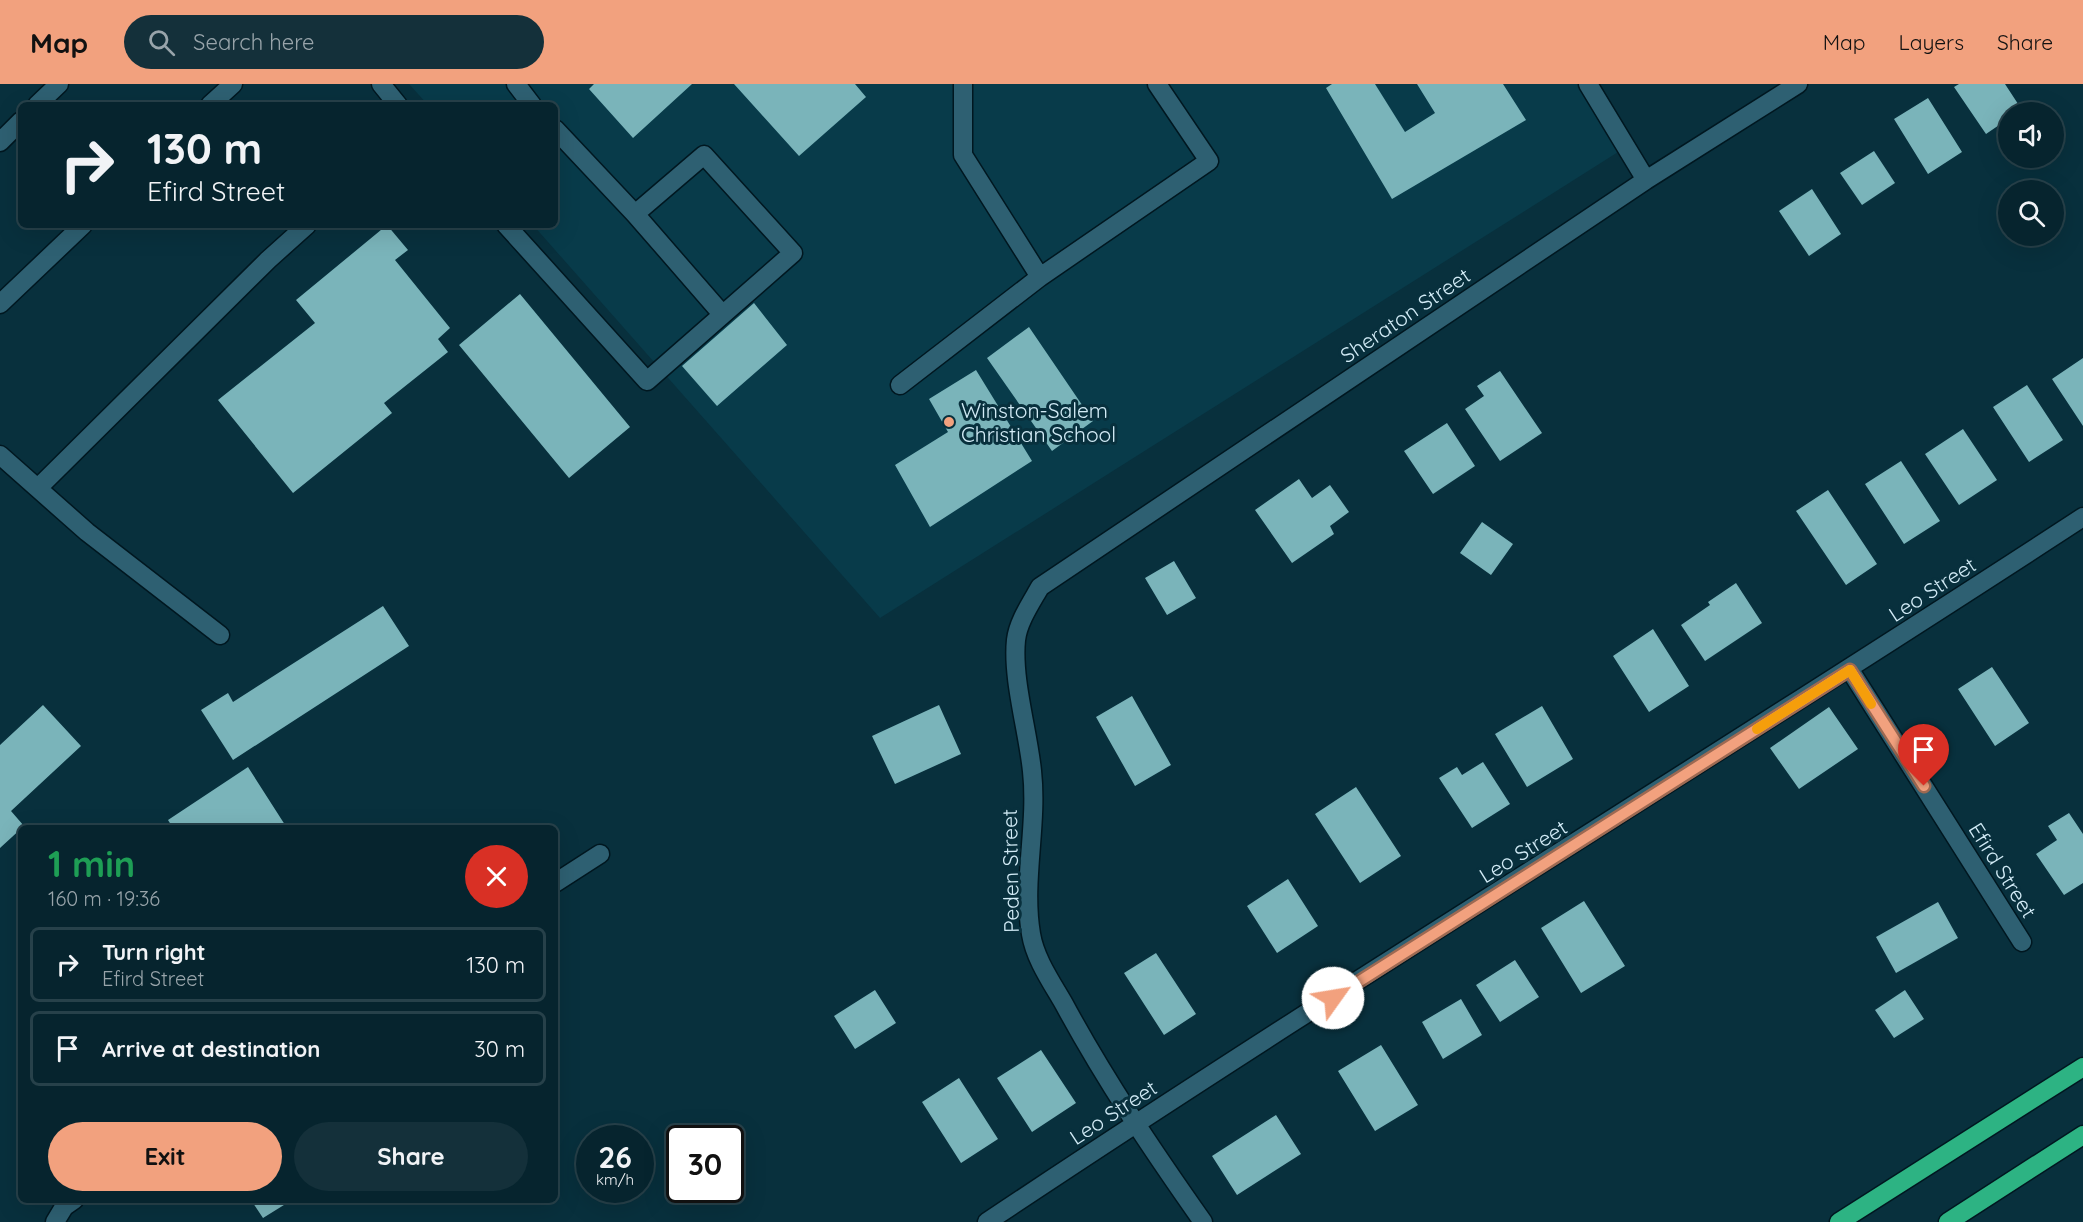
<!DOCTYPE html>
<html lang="en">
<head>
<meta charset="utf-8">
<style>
	body { margin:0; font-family:Quicksand,sans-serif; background:#14303a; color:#f1f3f6; height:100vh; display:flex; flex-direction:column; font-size:22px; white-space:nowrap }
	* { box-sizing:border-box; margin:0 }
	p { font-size:20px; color:#98a4aa }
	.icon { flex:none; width:33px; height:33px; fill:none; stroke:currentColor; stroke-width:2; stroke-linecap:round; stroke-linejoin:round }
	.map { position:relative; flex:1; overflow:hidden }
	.panel { position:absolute; left:18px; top:741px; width:540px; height:378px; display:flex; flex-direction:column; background:#06242e; border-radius:9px; box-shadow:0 6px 24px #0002,0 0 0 2px #27414a }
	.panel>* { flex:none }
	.banner { position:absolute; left:18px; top:18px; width:540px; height:126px; border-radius:9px; box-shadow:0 6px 24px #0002,0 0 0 2px #27414a; background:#06242e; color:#f1f3f6; overflow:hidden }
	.controls { position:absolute; left:1998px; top:18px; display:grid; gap:12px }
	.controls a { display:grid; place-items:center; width:66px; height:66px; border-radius:50%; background:#06242e; box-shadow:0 6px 24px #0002,0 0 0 2px #27414a; font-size:30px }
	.speed { position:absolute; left:576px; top:1041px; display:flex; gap:12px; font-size:30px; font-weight:700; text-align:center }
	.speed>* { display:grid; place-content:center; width:78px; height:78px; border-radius:50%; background:#06242e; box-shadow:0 6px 24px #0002,0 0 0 2px #27414a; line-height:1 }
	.speed small { font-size:15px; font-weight:400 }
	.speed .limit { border:3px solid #111; border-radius:9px; background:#fff; color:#111 }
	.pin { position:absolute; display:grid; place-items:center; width:51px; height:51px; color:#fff; margin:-62px -26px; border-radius:50% 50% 50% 0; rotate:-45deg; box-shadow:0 0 6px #0007 }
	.pin .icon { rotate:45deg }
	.me { position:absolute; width:66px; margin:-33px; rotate:58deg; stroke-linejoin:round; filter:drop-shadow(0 0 4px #0008) }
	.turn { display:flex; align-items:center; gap:21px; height:126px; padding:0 30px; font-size:27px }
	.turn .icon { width:78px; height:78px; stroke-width:2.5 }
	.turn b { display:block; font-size:42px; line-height:51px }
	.round { display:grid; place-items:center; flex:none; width:63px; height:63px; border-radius:32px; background:#14303a }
	.overview { display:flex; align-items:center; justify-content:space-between; height:102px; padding:0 30px }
	h1 { font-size:36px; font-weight:700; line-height:45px; color:#1e9e55 }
	.cta { display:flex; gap:12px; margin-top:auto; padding:12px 30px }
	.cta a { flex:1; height:69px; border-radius:36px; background:#f2a17e; color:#111; font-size:24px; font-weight:700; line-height:69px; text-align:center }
	.cta a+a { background:#14303a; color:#f1f3f6 }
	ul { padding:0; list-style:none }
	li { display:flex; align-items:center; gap:18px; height:75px; margin:0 12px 9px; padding:0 18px; border:3px solid #27414a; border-radius:9px }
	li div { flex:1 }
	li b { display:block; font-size:22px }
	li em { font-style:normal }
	header { display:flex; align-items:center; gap:36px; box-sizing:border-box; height:84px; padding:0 30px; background:#f2a17e; color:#111 }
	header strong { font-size:28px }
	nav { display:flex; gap:33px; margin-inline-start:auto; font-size:21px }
	.search { width:420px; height:54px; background:#14303a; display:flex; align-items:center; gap:15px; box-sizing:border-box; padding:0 21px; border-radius:33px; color:#98a4aa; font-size:22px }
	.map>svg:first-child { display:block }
	.built { fill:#083b4a }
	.building { fill:#7ab4ba }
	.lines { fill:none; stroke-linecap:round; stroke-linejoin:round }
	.service-casing { stroke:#001720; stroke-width:21 }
	.minor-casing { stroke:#001720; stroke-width:21 }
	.secondary-casing { stroke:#001720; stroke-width:21 }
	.motorway-casing { stroke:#001720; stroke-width:21 }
	.service { stroke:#2e6072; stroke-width:18 }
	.minor { stroke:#2e6072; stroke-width:18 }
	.secondary { stroke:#2e6072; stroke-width:18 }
	.motorway { stroke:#2db383; stroke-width:18 }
	.route-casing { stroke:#9d6952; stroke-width:15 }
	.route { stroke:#f2a17e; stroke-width:10 }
	.slow { stroke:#f59e0b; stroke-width:10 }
	.poi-dot { fill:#f2a17e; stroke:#08303d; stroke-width:2 }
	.labels { text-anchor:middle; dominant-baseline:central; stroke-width:6; stroke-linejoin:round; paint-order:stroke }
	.street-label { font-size:21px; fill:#d2ebf6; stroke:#08303d }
	.poi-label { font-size:21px; fill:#d2ebf6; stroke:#08303d; text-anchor:start }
</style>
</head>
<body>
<header>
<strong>Map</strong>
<div class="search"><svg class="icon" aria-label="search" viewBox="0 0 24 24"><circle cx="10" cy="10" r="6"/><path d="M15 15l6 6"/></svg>Search here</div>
<nav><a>Map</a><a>Layers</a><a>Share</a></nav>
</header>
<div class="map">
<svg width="2083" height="1138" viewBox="0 0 2083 1138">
	<rect width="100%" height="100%" fill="#08303d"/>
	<path class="built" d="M409 0H1588L1626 63 880 534 533 141H555V21H428Z"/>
	<path class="building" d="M594 0H692L633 54 589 5Z
		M734 0H855L866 13 799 72Z
		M1332 0H1375L1405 48 1435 29 1417 0H1503L1526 36 1392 115 1326 4Z
		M1959 0H2005L2022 26 2018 28H2008V35L1986 50 1954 3Z
		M1928 14 1962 68 1928 90 1894 35Z
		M1874 67 1895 99 1862 121 1840 89Z
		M1812 105 1841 150 1809 172 1779 127Z
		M387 141 408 166 395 176 450 244 438 255 448 268 384 319 392 329 293 409 218 316 315 239 296 216Z
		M520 210 630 343 569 394 459 261Z
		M754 219 787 261 717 322 682 282Z
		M1029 243 1093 337 1052 367 987 274Z
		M2083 274V342L2052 295Z
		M976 286 1032 377 930 443 895 381 948 348 929 315Z
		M1500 287 1542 349 1500 377 1465 325 1484 312 1477 302Z
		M2027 301 2063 356 2029 378 1993 323Z
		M1447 339 1475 382 1433 410 1404 367Z
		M1963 345 1997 396 1959 421 1925 370Z
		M1901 377 1940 437 1904 460 1865 400Z
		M1299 395 1312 414 1330 401 1349 428 1330 442 1334 450 1292 479 1255 426Z
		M1828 406 1877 480 1846 501 1796 427Z
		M1482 438 1513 460 1491 491 1460 469Z
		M1174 477 1196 514 1167 531 1145 494Z
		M1736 499 1762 539 1705 577 1681 541 1710 521 1708 518Z
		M383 522 409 562 233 676 201 626 228 609 233 618Z
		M1653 545 1689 602 1649 628 1613 572Z
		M1992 583 2029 639 1995 662 1958 605Z
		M1132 612 1171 681 1135 702 1096 633Z
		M43 621 81 662 11 727 24 742 0 764V661Z
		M939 621 961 670 895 700 872 652Z
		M1542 622 1573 675 1527 703 1495 650Z
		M1829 623 1858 665 1799 705 1770 664Z
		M1483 678 1510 720 1472 744 1439 694 1457 683 1462 691Z
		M248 683 287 744H173L168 736Z
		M1356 703 1401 772 1360 799 1315 730Z
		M2069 729 2083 750V799L2064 811 2036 770 2057 756 2048 742Z
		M1288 795 1318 842 1277 869 1247 822Z
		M1584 817 1625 882 1581 909 1541 844Z
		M1938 818 1958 854 1896 889 1876 853Z
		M1156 869 1196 930 1164 951 1124 889Z
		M1515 876 1539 913 1500 938 1476 901Z
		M875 906 896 939 855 965 834 932Z
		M1905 906 1924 935 1894 954 1875 926Z
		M1461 915 1482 951 1443 975 1422 938Z
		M1381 961 1418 1021 1375 1047 1338 987Z
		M1041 966 1076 1019 1032 1048 997 994Z
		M959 994 998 1055 961 1079 922 1018Z
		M1276 1031 1301 1070 1237 1111 1212 1072Z
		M251 1116H292L263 1134Z"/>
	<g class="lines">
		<g class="service-casing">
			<path id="service" d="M381 0 398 21
				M516 0 532 21
				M963 0V71L1040 193 1209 77 1157 0
				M37 21 59 0
				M555 45 635 130 722 230
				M0 58 21 37
				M506 141 647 297 793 169 704 71 635 130
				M900 301 1040 193
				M0 371 87 448 220 551
				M38 404 268 176 307 141"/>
		</g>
		<g class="minor-casing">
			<path id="minor" d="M1588 0 1646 96
				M1850 586 2022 858
				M555 799 600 770
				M55 1138 64 1123 74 1116
				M987 1138C1348 897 1719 671 2083 433
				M1203 1138C1153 1067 1105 996 1064 920 1052 899 1035 875 1031 850 1022 797 1038 741 1032 687 1028 647 1012 595 1016 556 1018 538 1031 519 1040 503L1646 96 1798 0"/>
		</g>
		<g class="secondary-casing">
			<path id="secondary" d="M210 21 233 0
				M0 220 83 141"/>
		</g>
		<g class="motorway-casing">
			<path id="motorway" d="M1839 1138 2083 983
				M1948 1138 2083 1051"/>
		</g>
		<use href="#service" class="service"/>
		<use href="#minor" class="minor"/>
		<use href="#secondary" class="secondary"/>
		<use href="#motorway" class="motorway"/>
	</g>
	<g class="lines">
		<g class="route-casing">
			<path id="route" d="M1333 914 1850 586 1924 702"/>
		</g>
		<use href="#route" class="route"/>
		<path class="slow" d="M1757 645 1850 586 1871 620"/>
	</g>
	<circle class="poi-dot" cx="949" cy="338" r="6"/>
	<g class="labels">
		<g class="street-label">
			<text transform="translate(1405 231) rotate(-34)">Sheraton Street</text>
			<text transform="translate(1932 505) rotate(-33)">Leo Street</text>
			<text transform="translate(1523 767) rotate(-32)">Leo Street</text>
			<text transform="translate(2003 786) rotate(58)">Efird Street</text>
			<text transform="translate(1010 787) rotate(-91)">Peden Street</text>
			<text transform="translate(1113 1028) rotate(-33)">Leo Street</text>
		</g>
		<g class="poi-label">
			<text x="961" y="326">Winston-Salem<tspan x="961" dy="24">Christian School</tspan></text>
		</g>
	</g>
</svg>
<div class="controls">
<a><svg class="icon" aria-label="sound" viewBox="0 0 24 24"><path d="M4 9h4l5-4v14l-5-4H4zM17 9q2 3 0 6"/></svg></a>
<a><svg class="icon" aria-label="search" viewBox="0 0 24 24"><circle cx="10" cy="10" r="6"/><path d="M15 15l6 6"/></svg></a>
</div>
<div class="speed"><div>26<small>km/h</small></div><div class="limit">30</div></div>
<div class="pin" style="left:1924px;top:702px;background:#d93025"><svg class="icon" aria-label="arrive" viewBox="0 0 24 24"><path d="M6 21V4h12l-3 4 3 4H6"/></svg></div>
<svg class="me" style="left:1333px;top:914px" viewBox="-20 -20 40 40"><circle r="19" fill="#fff"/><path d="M0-13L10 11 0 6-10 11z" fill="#f2a17e"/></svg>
<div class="banner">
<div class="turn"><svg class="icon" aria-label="right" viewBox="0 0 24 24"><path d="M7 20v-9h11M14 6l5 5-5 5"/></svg><div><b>130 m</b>Efird Street</div></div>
</div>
<section class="panel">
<div class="overview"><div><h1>1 min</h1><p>160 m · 19:36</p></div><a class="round" style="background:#d93025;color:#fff"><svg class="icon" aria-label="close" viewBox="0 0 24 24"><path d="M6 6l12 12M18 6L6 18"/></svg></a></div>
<ul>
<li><svg class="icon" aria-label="right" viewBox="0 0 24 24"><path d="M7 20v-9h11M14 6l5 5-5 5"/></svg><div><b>Turn right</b><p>Efird Street</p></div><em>130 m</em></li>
<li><svg class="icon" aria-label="arrive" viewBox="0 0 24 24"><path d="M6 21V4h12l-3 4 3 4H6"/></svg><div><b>Arrive at destination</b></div><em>30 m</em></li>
</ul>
<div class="cta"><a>Exit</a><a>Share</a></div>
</section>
</div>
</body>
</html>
